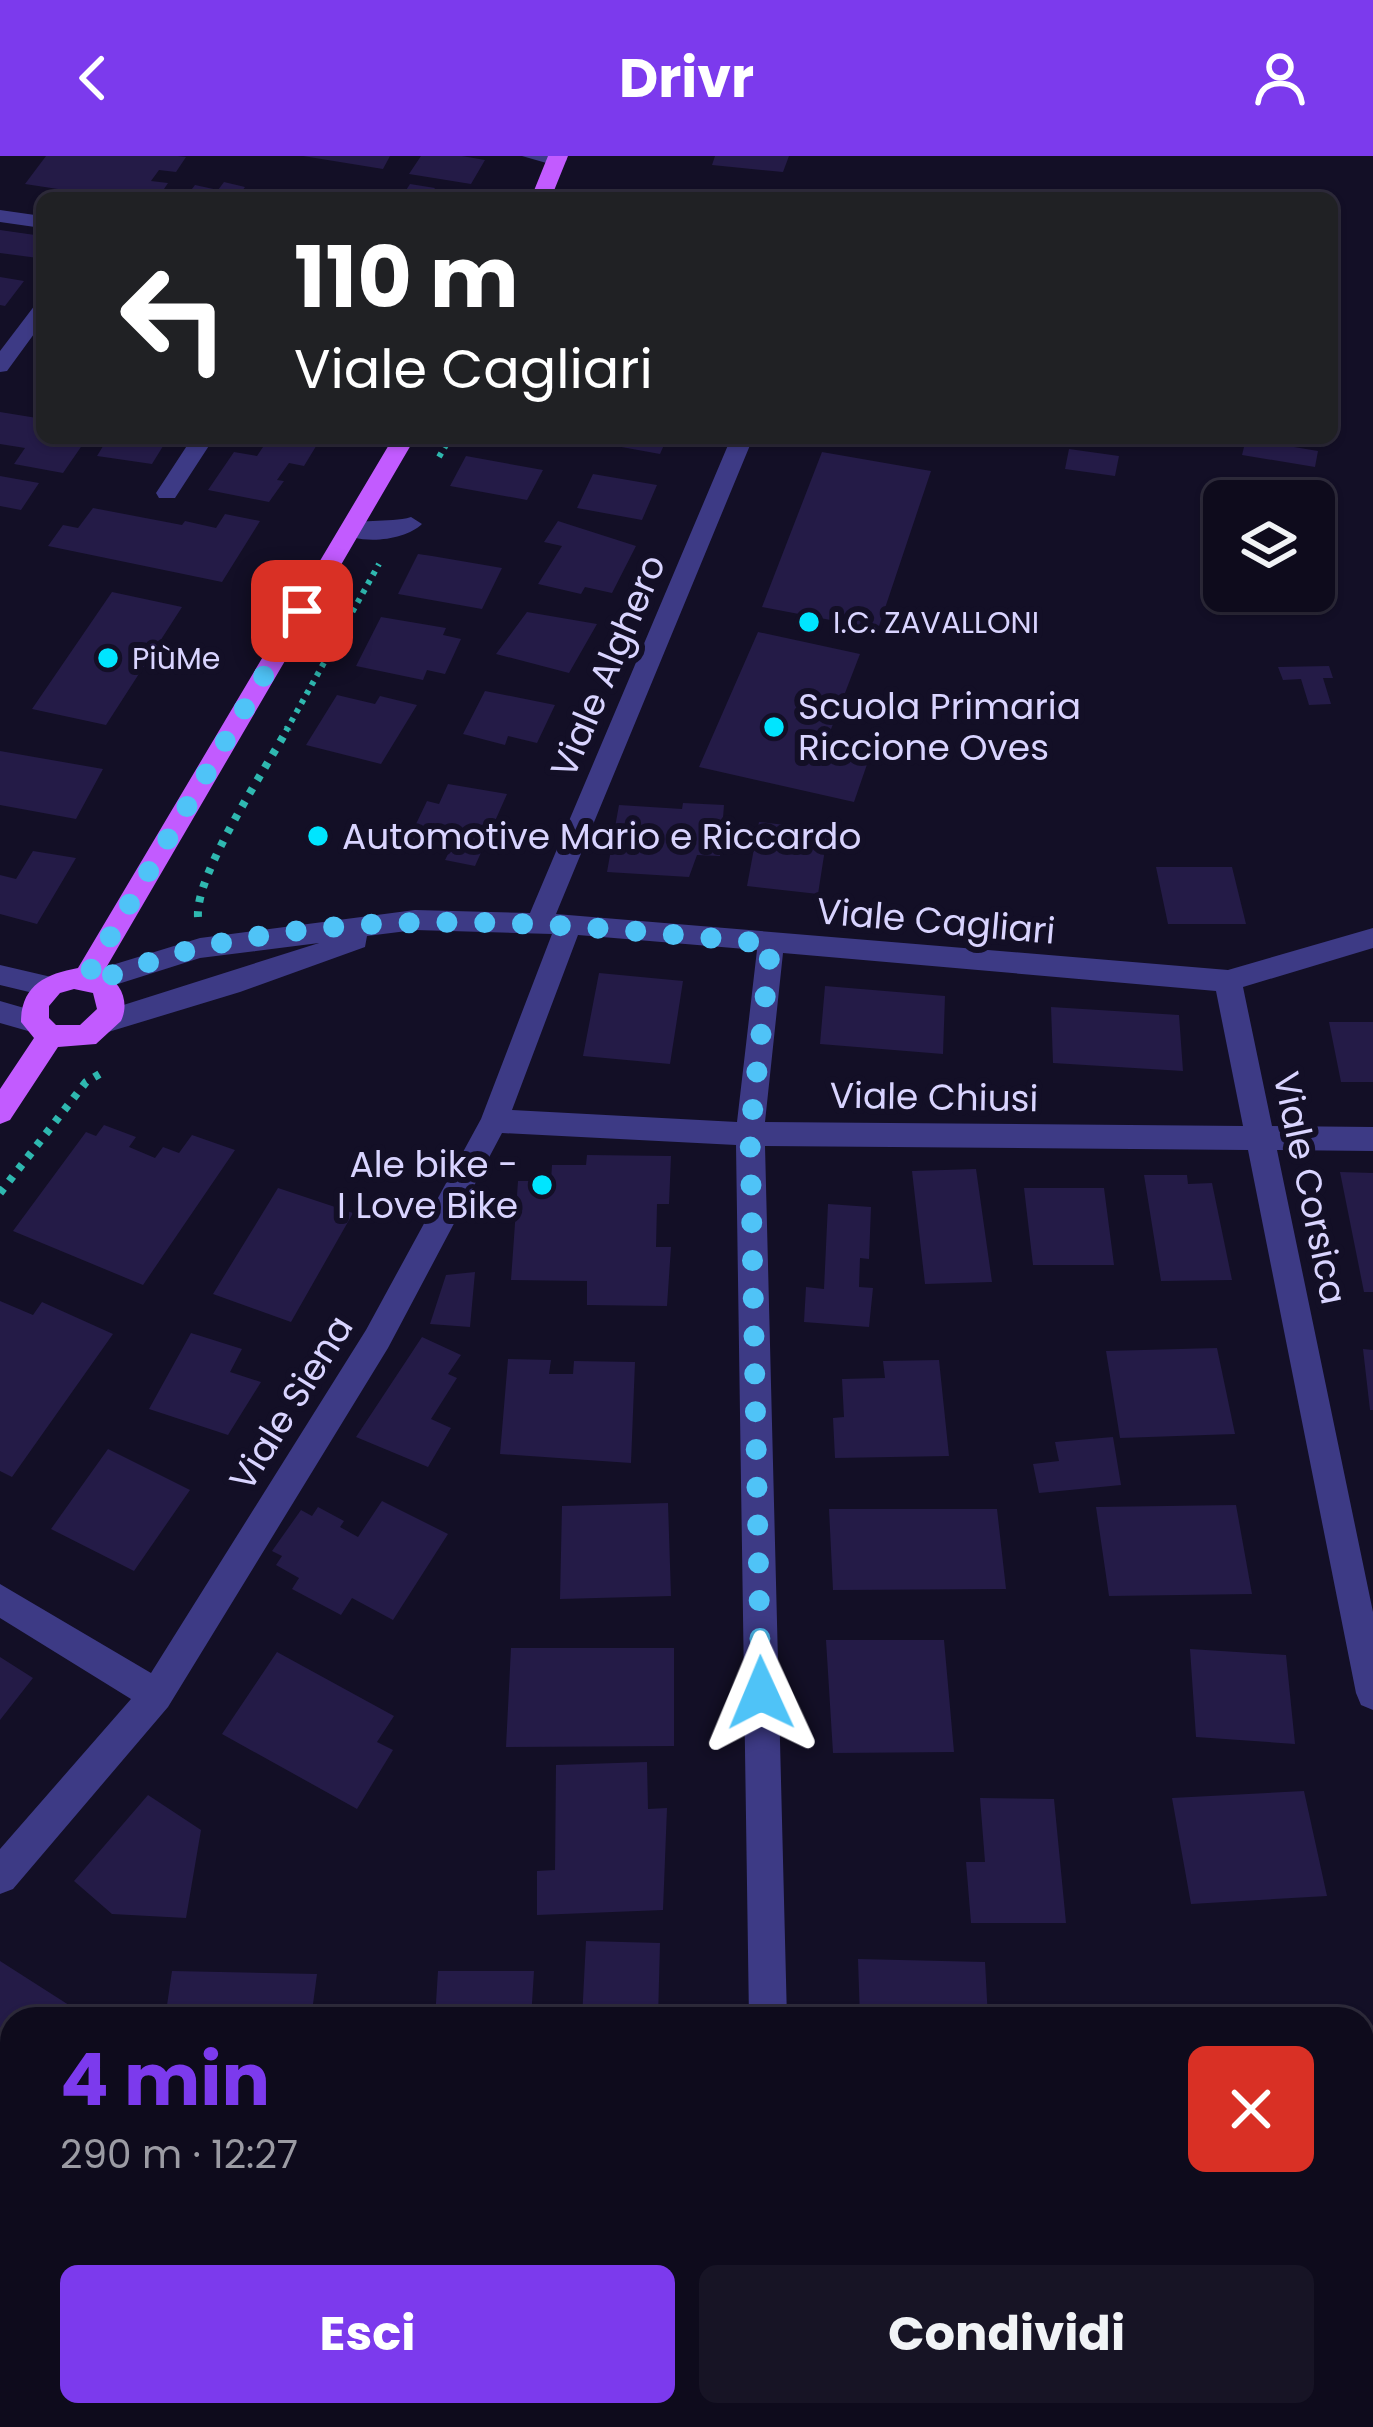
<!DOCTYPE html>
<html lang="it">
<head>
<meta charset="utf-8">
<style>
	body { margin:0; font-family:Poppins,sans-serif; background:#171425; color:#f1f3f6; height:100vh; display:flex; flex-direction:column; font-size:45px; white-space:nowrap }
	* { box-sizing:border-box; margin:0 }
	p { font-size:39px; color:#9b9ba3 }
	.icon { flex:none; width:66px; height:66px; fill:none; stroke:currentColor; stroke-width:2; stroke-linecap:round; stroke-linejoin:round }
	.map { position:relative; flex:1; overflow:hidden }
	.details { position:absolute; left:0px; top:1851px; width:1374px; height:420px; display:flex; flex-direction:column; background:#0e0b1c; border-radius:36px 36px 0 0; box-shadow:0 3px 9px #0004,0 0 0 3px #2e2b3b }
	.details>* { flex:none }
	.hud { position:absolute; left:36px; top:36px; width:1302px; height:252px; border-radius:18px; box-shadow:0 3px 9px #0004,0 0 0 3px #2e2b3b; background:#202124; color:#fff; overflow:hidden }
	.tools { position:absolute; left:1203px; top:324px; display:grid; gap:24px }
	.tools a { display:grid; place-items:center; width:132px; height:132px; border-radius:18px; background:#0e0b1c; box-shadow:0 3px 9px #0004,0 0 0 3px #2e2b3b; font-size:60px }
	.pin { position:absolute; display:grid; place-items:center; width:102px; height:102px; color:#fff; margin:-51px; border-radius:24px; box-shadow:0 6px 18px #0006 }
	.me { position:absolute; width:132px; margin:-66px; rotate:359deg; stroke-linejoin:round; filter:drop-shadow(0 0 9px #0008) }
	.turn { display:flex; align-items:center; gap:42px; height:252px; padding:0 60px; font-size:54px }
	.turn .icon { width:156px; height:156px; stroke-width:2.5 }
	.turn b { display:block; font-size:84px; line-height:102px }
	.round { display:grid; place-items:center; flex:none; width:126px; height:126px; border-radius:18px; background:#171425 }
	.head { display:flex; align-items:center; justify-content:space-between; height:204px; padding:0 60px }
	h1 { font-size:72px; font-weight:700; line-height:90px; color:#7c3aed }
	.cta { display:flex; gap:24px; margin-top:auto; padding:24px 60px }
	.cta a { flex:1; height:138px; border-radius:18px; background:#7c3aed; color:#fff; font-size:48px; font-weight:700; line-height:138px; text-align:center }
	.cta a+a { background:#171425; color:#f1f3f6 }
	header { display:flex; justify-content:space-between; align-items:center; height:156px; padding:0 60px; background:#7c3aed; color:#fff; font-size:54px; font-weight:700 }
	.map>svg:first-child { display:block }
	.building { fill:#241b47 }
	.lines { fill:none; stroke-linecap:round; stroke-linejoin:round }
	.path-far1 { stroke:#2fb8b0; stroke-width:6; stroke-dasharray:4.5 6; stroke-linecap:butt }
	.path { stroke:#2fb8b0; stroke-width:8; stroke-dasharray:6 9; stroke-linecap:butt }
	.minor { fill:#3d3a85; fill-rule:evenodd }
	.major { fill:#c25bff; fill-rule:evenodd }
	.route { stroke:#4fc3f7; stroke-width:21; stroke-dasharray:0 37.8 }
	.poi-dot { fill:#00e5ff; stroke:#130f26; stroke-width:4.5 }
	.labels { text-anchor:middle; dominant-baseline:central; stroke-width:12; stroke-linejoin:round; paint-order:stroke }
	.far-poi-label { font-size:30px; fill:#d9d4ff; stroke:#130f26; text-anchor:start }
	.street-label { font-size:36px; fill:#d9d4ff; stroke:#130f26 }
	.poi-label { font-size:36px; fill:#d9d4ff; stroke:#130f26; text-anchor:start }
</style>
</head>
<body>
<header><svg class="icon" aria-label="back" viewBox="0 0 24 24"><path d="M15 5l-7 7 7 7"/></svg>Drivr<svg class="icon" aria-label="person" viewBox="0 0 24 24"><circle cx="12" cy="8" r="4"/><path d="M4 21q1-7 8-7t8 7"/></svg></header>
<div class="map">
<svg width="1373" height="2271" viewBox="0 0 1373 2271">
	<rect width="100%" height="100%" fill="#130f26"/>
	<path class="building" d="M46 0H178L186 1 176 16 159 14 151 25 168 27 158 42H94L97 39 25 28Z
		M303 0H390L383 13Z
		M421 0H462L485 4 471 28 409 18Z
		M715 0H789L783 16 712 9Z
		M224 26 245 31 237 42H185L195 29 218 34Z
		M410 28 435 32 428 42H401Z
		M0 74 42 80V97L38 102 0 97Z
		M0 121 24 125 5 150 0 149Z
		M42 255V282L83 288 63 317 14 308 25 292 0 288V256L37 262Z
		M108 282H168L152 308 97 300Z
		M269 282 318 287 304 310 289 307 277 324 284 325 269 346 208 334 234 296 257 300Z
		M608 282H667L660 298 605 288Z
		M1246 283 1318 295 1315 311 1242 299Z
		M1069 293 1119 300 1115 320 1065 313Z
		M822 296 931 315 878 473 762 451Z
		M466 300 543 314 527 344 450 330Z
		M593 318 657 329 642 364 577 352Z
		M0 320 39 327 21 354 0 350Z
		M93 352 182 369 185 365 216 372 225 358 260 365 222 426 48 390 63 369 78 372Z
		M558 365 636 390 612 437 585 431 581 438 538 428 562 390 544 386Z
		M418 398 432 400 502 412 482 453 398 438Z
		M112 436 182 451 106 569 32 553Z
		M527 456 597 468 569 517 496 498Z
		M381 461 446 472 443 479 461 483 445 518 427 514 423 524 356 510Z
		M758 476 860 498 828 581 873 591 854 646 699 611Z
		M1329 510 1333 522H1323L1331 548 1309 549 1301 523 1283 524 1278 511Z
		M485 535 555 549 537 587 508 580 505 589 463 578Z
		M337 539 375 548 380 540 417 549 381 608 306 589Z
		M0 595 103 613 76 663 0 649Z
		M448 628 507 638 475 710 445 704 448 698 406 689 427 645 439 648Z
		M683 647 724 649 720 700 697 699 689 721 607 716 619 649 682 653Z
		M759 666 828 674 818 738 747 730Z
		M33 695 76 702 37 768 0 758V719L16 723Z
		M1156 711H1232L1246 768H1168Z
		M599 817 683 825 670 908 583 900Z
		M825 830 945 840 943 898 820 888Z
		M1051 851 1179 859 1183 915 1053 907Z
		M1329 866H1373V926H1341Z
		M104 969 136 981 129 991 155 1002 163 991 179 997 192 979 235 994 143 1129 13 1075 86 976 96 980Z
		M587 999 671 1000 669 1048H657L656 1091H671L667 1150 587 1149V1125L511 1124 518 1025H551L552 1009H586Z
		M976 1013 992 1126 925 1128 912 1015Z
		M1340 1016 1373 1017V1136H1364Z
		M1144 1019H1187L1188 1028 1212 1027 1232 1124 1161 1125Z
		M278 1032 353 1057 291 1166 213 1138Z
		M1024 1032H1104L1114 1109H1033Z
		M828 1048 871 1051 869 1103 860 1102 859 1131 873 1132 869 1171 804 1166 806 1131 824 1133Z
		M475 1116 470 1171 430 1168 446 1119Z
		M0 1145 33 1159 42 1146 113 1178 12 1321 0 1315Z
		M191 1177 242 1193 230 1216 261 1226 228 1279 149 1253Z
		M422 1181 461 1199 448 1218 457 1222 431 1263 451 1272 428 1311 356 1281Z
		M1217 1192 1235 1278 1120 1282 1106 1195Z
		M1363 1193 1373 1194V1254H1370Z
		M508 1203 551 1204 549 1218H573L574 1205 635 1206 631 1307 500 1298Z
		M939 1204 949 1300 835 1302 833 1262 844 1261 842 1223 885 1222 883 1205Z
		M1113 1281 1121 1329 1039 1337 1033 1308 1059 1305 1055 1286Z
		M108 1293 190 1334 134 1415 51 1373Z
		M382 1345 448 1378 393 1464 352 1442 341 1459 292 1433 299 1422 276 1409 282 1400 272 1395 301 1354 312 1360 318 1351 344 1365 340 1371 358 1381Z
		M668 1347 671 1440 560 1443 562 1350Z
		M1236 1349 1252 1438 1109 1440 1096 1351Z
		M829 1353H997L1006 1433 833 1434Z
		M826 1484H944L954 1596 833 1597Z
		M511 1492H674V1590L506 1591Z
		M1190 1493 1286 1499 1295 1588 1196 1581Z
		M277 1496 394 1560 377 1586 393 1594 357 1653 222 1578Z
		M0 1501 33 1522 0 1564Z
		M647 1606 648 1653 667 1652 663 1754 537 1759V1715L555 1714 556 1609Z
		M1304 1635 1327 1740 1191 1748 1172 1642Z
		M148 1639 201 1674 186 1762 112 1758 74 1725Z
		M980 1642 1054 1643 1066 1767H971L966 1706H985Z
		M586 1785 660 1787 658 1863H582Z
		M858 1803 985 1806 988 1863H860Z
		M0 1805 72 1851 63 1863H12V1955L0 1946Z
		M172 1815 317 1818 311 1863H165Z
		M438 1815H534L531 1863H435Z
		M1362 2016 1373 2059V2087H1362Z
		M1362 2179H1373V2271H1206L1204 2259H1362Z
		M482 2259H662V2271H481Z
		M867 2259H1040L1041 2271H867Z"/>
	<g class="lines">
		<path class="path-far1" d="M439 301 450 282
			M286 575 379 408"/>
		<path class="path" d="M198 761C195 718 265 614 288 572
			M0 1037 86 926 103 916"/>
		<path class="minor" d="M522 0H564L567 4 557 10Z
			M0 54 42 60V72L0 66Z
			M42 147V167L7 215 0 216V195L35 149Z
			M192 282H214L175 342H159L156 337Z
			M731 282H753L556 758 1228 814 1373 772V792L1243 831 1272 970 1373 971V995L1277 994 1373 1456V1554L1361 1549 1356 1537 1248 994 765 990 787 1863H749L736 989 502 977 388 1192 168 1551 13 1733 0 1738V1693L131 1543 0 1462V1428L151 1517 366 1174 481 963 552 778 415 774 367 780 365 791 240 836 105 877 95 874 91 866 95 858 319 787 200 802 96 835 83 824 86 817 200 782 415 754 530 757ZM578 779 757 794 737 966 512 954ZM783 797 1216 835 1243 970 765 966Z
			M411 361 422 368C405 385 357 390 339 374 356 360 389 368 411 361Z
			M0 809 60 823 64 830 50 841 0 829Z
			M0 845 45 858 49 866 45 874 35 877 0 867Z
			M12 2240V2259H36L31 2271H0V2246Z
			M756 2259H796V2271H756Z"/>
		<path class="major" d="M548 0H568L551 42H531Z
			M393 282H415L103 817C121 826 130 846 121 865L96 888 58 891 10 964 0 968V933L34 882 21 866C21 830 45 818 78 812ZM74 833 93 837 97 853 80 869H56L49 862V850L60 837Z"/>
	</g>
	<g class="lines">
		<path class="route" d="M302 455 86 822 97 824C131 813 167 799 202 791 391 749 581 769 771 788L750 978 761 1537"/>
	</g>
	<g class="poi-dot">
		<circle cx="809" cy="466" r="12"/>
		<circle cx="108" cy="502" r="12"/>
		<circle cx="774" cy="571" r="12"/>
		<circle cx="318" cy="680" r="12"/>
		<circle cx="542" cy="1029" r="12"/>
	</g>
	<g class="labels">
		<g class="far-poi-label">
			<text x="833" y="466">I.C. ZAVALLONI</text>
			<text x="132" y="502">PiùMe</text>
		</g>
		<g class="street-label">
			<text transform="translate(608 510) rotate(-67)">Viale Alghero</text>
			<text transform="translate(936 765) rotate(5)">Viale Cagliari</text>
			<text transform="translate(934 941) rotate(1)">Viale Chiusi</text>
			<text transform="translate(1310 1032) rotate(78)">Viale Corsica</text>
			<text transform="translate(291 1247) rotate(-58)">Viale Siena</text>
		</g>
		<g class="poi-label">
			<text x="798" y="550">Scuola Primaria<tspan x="798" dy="41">Riccione Oves</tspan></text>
			<text x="342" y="680">Automotive Mario e Riccardo</text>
			<text x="518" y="1008" text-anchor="end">Ale bike -<tspan x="518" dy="41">I Love Bike</tspan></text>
		</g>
	</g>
</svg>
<div class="tools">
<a><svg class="icon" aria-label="layers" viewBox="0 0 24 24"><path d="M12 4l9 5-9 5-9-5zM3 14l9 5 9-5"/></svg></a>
</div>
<div class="pin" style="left:302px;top:455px;background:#d93025"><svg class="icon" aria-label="arrive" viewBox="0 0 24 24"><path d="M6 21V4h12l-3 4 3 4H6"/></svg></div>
<svg class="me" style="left:761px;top:1537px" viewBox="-20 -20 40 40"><path d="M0-17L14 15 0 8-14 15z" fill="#4fc3f7" stroke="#fff" stroke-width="4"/></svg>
<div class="hud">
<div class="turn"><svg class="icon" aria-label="left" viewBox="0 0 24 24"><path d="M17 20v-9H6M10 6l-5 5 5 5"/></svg><div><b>110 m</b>Viale Cagliari</div></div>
</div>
<section class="details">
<div class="head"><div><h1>4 min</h1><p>290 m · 12:27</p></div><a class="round" style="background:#d93025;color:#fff"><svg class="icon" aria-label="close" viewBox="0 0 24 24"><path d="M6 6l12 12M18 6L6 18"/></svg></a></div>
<div class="cta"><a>Esci</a><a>Condividi</a></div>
</section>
</div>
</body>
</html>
